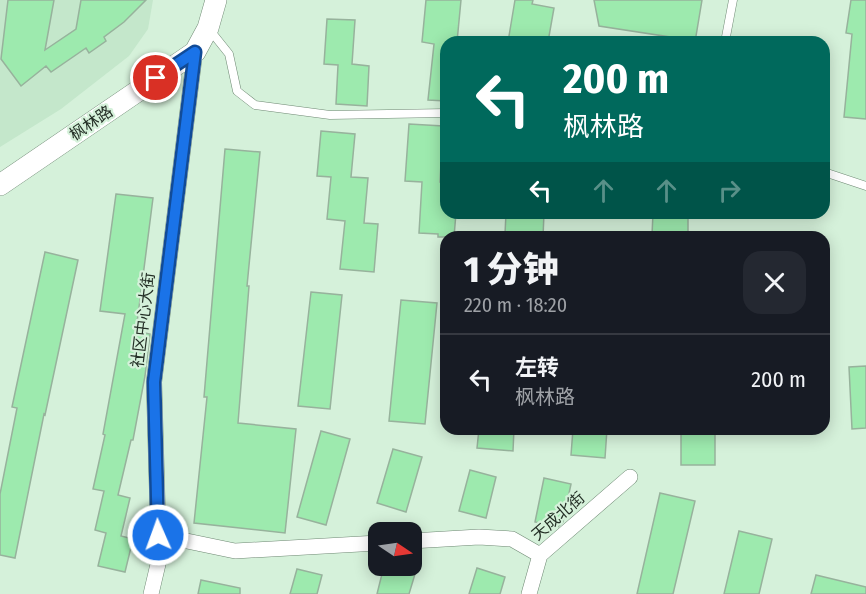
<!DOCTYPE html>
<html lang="zh">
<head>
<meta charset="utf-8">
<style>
	body { margin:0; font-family:"Fira Sans Condensed","Noto Sans SC",sans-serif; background:#242831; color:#f1f3f6; height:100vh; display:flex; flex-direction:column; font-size:22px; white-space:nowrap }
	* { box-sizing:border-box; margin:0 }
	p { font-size:20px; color:#9ea1a6 }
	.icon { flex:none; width:33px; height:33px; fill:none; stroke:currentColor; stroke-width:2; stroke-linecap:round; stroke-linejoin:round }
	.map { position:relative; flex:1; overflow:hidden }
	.sheet { position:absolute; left:440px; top:231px; width:390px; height:204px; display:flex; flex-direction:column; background:#171b24; border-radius:18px; box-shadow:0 3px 15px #0003 }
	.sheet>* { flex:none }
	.hud { position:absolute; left:440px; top:36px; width:390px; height:183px; border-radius:18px; box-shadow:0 3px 15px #0003; background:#00695c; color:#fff; overflow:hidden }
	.needle { width:39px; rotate:103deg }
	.fabs { position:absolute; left:368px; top:522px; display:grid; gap:12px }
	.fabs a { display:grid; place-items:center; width:54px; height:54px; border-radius:12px; background:#171b24; box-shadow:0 3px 15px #0003; font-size:30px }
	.pin { position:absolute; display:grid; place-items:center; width:51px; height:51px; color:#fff; margin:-26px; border:3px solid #fff; border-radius:50%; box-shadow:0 2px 6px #0007 }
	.me { position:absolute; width:66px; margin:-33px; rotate:358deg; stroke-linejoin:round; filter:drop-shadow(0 0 4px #0008) }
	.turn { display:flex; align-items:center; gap:21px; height:126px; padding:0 24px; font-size:27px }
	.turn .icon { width:78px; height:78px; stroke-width:2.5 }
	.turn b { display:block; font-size:42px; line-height:51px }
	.lanes { display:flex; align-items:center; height:57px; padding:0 24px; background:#0003; justify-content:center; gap:30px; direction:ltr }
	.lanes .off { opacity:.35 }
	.round { display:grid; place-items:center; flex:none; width:63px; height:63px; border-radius:18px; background:#242831 }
	.head { display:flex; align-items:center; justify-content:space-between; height:102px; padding:0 24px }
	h1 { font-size:36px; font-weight:800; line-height:45px }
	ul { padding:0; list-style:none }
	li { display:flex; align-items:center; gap:18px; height:90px; padding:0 24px; border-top:2px solid #363941 }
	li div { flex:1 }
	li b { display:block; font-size:22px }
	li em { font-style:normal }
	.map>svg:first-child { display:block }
	.built { fill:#c4e7cb }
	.building { fill:#9deaae; stroke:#97b29c; stroke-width:1.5 }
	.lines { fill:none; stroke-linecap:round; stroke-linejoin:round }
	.lane-casing { stroke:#6f8974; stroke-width:9 }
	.street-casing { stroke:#6f8974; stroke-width:16 }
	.secondary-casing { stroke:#6f8974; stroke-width:22 }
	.lane { stroke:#fff; stroke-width:8 }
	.street { stroke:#fff; stroke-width:15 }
	.secondary { stroke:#fff; stroke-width:21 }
	.route-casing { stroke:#114b97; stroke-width:15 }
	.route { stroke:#1a73e8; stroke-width:10 }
	.labels { text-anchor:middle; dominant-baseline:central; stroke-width:4.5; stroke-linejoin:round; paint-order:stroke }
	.street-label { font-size:16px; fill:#242f26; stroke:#d5f1da }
</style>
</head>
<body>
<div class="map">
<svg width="866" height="594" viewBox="0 0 866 594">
	<rect width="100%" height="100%" fill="#d5f1da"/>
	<path class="built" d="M0 0H153L148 29 129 56 61 109 0 147Z"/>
	<path class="building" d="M8 0H54L45 50 76 29 81 0H146L124 22 104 37 106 41 89 53 86 48 51 72 46 66 21 86 1 59Z
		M426 0H461L457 42H446V101L428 100 434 44 422 42Z
		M515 0H533L532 4 554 8 548 42H508Z
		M594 0H702L695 42H670V37L599 26Z
		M851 0H866V119L844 117 852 34 846 33Z
		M327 19 355 20 352 64 369 66 367 106 336 104 338 65 324 64Z
		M409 124 443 126 440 182 446 183V213H456L454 237H438V234L419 233 422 182 405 181Z
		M321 131 355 134 351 177 368 178 364 223 378 224 374 272 340 269 345 221 327 219 331 177 317 176Z
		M225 149 260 152 247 286H249L238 423 296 429 285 533 194 523 207 397H204Z
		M116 194 153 198 136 331 150 334 145 376 133 440H131L118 495 130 498 121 536 133 539 125 572 98 566 106 533 95 530 104 491 93 489 105 435 103 434 125 314 100 311Z
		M506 213H544L543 237H518V234H505Z
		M653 213H688V235H652Z
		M45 252 78 260 45 415 44 414 15 558 0 555V494L17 408 12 407Z
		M311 292 342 295 330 409 298 406Z
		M401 300 437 303 425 424 389 421Z
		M866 366V428L852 429 849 367Z
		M479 429H514L513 451 477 448Z
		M573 429H607L605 458 571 455Z
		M681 429H715V465H681Z
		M321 431 350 439 326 525 297 517Z
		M393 449 422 457 406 512 377 503Z
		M470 470 496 477 486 518 459 511Z
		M544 478 571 484 563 522 558 527 535 522Z
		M660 493 695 501 673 594H637Z
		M739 531 772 539 759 594H724Z
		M384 566 415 574 409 594H377Z
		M477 568 505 577 500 594H469Z
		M297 569 322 575 317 594H290Z
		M816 575 866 587V594H811Z
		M201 580 240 588V594H198Z"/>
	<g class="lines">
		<g class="lane-casing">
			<path id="lane" d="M209 29 229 54 237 91 255 105 330 115 446 113
				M725 42 733 0
				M824 172 866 186"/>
		</g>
		<g class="street-casing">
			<path id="street" d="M158 535 235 551 378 543
				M411 541 479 537 512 539 540 555
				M151 594 159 560 154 382 195 52
				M529 594 540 555 630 477"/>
		</g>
		<g class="secondary-casing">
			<path id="secondary" d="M0 185 195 52 208 28 216 0"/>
		</g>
		<use href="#lane" class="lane"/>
		<use href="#street" class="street"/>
		<use href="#secondary" class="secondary"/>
	</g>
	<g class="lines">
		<g class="route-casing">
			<path id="route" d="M156 78 195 52 154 382 158 535"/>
		</g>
		<use href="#route" class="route"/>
	</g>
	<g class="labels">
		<g class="street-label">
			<text transform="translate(91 123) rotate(-34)">枫林路</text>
			<text transform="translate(143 320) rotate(-83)">社区中心大街</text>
			<text transform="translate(558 516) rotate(-41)">天成北街</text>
		</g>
	</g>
</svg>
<div class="fabs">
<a><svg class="needle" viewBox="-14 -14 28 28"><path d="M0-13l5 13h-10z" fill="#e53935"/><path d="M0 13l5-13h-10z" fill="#9ea1a6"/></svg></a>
</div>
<div class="pin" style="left:156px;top:78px;background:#d93025"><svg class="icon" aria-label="arrive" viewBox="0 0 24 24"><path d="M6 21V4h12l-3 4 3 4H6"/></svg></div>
<svg class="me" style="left:158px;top:535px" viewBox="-20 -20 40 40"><circle r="17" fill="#1a73e8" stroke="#fff" stroke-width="3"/><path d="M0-11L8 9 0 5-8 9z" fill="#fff"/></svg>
<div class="hud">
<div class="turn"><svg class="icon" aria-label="left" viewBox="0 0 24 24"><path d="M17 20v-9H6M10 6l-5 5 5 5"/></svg><div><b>200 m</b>枫林路</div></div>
<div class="lanes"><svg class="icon" aria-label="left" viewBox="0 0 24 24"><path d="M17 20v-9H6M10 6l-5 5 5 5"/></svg><svg class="icon off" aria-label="ahead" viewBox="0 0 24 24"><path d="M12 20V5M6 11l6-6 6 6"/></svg><svg class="icon off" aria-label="ahead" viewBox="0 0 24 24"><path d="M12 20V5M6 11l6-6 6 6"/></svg><svg class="icon off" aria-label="right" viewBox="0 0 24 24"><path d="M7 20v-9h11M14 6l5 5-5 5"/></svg></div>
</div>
<section class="sheet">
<div class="head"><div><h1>1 分钟</h1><p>220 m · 18:20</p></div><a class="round"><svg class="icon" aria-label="close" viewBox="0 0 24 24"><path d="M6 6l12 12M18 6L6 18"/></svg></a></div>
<ul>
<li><svg class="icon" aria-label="left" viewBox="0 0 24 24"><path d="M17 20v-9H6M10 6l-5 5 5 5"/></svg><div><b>左转</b><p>枫林路</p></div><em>200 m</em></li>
</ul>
</section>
</div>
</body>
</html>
